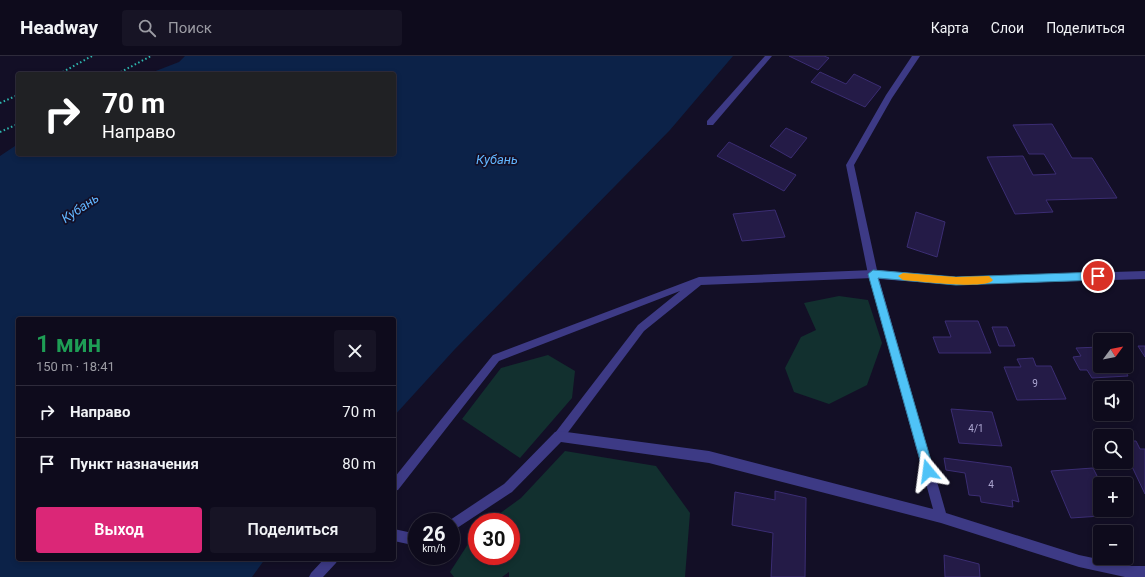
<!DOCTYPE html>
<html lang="ru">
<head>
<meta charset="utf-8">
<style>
	body { margin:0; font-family:Roboto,sans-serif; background:#171425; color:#f1f3f6; height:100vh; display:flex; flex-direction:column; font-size:15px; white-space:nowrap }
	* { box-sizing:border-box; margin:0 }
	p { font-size:13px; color:#9b9ba3 }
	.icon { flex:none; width:22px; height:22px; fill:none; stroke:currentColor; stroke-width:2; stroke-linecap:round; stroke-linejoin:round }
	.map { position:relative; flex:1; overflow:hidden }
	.details { position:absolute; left:16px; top:261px; width:380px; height:244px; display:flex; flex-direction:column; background:#0e0b1c; border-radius:4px; box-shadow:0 2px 6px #0003,0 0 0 1px #2e2b3b }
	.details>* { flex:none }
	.banner { position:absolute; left:16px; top:16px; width:380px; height:84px; border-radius:4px; box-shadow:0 2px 6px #0003,0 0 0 1px #2e2b3b; background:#202124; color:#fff; overflow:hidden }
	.needle { width:26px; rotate:58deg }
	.buttons { position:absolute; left:1093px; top:277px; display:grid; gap:8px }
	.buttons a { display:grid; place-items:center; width:40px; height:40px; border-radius:4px; background:#0e0b1c; box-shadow:0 2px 6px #0003,0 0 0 1px #2e2b3b; font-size:20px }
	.speed { position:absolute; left:408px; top:457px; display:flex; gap:8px; font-size:20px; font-weight:700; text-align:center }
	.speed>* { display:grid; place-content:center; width:52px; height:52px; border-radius:50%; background:#0e0b1c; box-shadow:0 2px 6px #0003,0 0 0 1px #2e2b3b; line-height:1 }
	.speed small { font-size:10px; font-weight:400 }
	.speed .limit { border:6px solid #d22; background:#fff; color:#111 }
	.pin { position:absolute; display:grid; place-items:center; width:34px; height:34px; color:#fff; margin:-17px; border:2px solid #fff; border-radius:50%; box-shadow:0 1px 4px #0007 }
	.me { position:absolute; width:44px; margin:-22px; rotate:344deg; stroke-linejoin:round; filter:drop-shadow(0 0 3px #0008) }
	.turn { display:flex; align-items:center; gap:14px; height:84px; padding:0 20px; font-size:18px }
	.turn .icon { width:52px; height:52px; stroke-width:2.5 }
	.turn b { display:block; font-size:28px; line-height:34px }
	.round { display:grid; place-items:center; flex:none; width:42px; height:42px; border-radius:4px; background:#171425 }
	.head { display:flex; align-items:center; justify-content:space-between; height:68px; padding:0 20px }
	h1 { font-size:24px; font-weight:600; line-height:30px; color:#1e9e55 }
	.action { display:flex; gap:8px; margin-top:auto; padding:8px 20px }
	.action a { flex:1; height:46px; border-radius:4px; background:#db2777; color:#fff; font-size:16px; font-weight:600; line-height:46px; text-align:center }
	.action a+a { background:#171425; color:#f1f3f6 }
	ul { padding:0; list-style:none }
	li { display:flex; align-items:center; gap:12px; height:52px; padding:0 20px; border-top:1px solid #2e2b3b }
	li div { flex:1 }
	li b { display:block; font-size:15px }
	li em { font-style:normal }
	header { display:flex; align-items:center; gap:24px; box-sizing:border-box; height:56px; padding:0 20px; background:#0e0b1c; border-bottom:1px solid #2e2b3b }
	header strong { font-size:19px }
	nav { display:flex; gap:22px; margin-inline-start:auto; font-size:14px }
	.search { width:280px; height:36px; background:#171425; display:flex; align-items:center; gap:10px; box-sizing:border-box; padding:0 14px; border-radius:4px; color:#9b9ba3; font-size:15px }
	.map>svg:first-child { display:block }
	.green { fill:#12302f }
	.water { fill:#0c2248 }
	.building { fill:#241b47; stroke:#3b2d73 }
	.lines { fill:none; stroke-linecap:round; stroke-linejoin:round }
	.path { stroke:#2fb8b0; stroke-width:2; stroke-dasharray:1.5 2.5; stroke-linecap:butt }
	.lane { fill:#3d3a85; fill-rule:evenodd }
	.street { fill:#3d3a85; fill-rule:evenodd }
	.route { fill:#4fc3f7; stroke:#337fa1 }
	.slow { fill:#f59e0b }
	.labels { text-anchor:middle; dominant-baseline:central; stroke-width:3.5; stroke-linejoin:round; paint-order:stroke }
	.number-label { font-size:10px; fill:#aca6d1 }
	.water-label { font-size:13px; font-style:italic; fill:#62b6ff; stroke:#130f26 }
</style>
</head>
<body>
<header>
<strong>Headway</strong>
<div class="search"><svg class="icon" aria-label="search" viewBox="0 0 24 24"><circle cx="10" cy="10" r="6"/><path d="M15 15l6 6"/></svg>Поиск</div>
<nav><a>Карта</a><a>Слои</a><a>Поделиться</a></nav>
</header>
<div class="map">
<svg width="1145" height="521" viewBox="0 0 1145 521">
	<rect width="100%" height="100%" fill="#130f26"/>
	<path class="green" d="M839 240 868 244 882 287 867 329 829 348 794 336 785 312 801 281 816 274 804 247Z
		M548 299 575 315 572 342 520 402 462 363 501 312Z
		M565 395 656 410 690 457 685 521H509V516L502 521H454L450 516 477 474V500H511V466H488L521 442Z"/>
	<path class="water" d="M185 0H733L670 74 455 293 394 360V263H18V503H265L252 521H0V100L18 88V98H394V18H148L179 6Z"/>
	<path class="building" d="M789 0H824L829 2 818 14Z
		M820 16 846 28 854 18 881 31 865 51 811 26Z
		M1052 68 1072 102H1092L1117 142 1046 144 1053 156 1015 158 987 101 1023 100 1033 119 1056 118 1044 98H1029L1013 69Z
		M786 72 807 82 791 102 770 90Z
		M729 86 796 119 784 135 717 100Z
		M775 154 785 181 742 185 733 158Z
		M916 156 945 166 937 201 907 191Z
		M945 265H978L991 297H939L933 281H951Z
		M992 271H1007L1015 290H999Z
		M1138 290H1145V301Z
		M1100 291V310H1123L1128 320 1092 322 1087 314H1080L1073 301 1081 300 1076 292Z
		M1033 302 1036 310H1051L1066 343 1017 344 1004 311H1021L1017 303Z
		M951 353 992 356 1002 390 959 387Z
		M1126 385H1136L1140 393H1145V438L1126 398Z
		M944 402 1011 411 1019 446 1012 444 1013 451 981 446 980 440 969 439 965 417 946 414Z
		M1093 412 1101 428 1100 454H1113L1116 459 1071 462 1051 415Z
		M775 435 806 442 805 521H771L773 477 732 469 735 436 775 444Z
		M944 499 979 508 980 521H945Z"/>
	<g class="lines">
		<path class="path" d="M59 18 92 0
			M117 18 151 0
			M0 47 18 39
			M0 76 18 68"/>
		<path class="lane" d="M765 0H772L713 69H707V65Z
			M873 214 876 215 877 218 876 221 873 222 701 229 644 275 563 383 559 385 555 383 554 380 555 377 638 269 680 235 499 305 398 434 394 435V422L493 299 699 221Z"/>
		<path class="street" d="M912 0H920L892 42 854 109 877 214 956 221 1145 215V223L956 229 879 223 946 457 1079 499 1131 510H1145V521H1125L1079 511 941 467 709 407 561 386 512 436 451 476V466H447L504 428 555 376 559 375 709 395 933 453 868 218 846 109 886 39Z
			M394 473 417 478V490L394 485Z
			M324 503H338L336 507 323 521H309L311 517Z"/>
	</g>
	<path class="route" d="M873 214 956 221 1098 216 1102 220 1098 224 956 229 878 222 934 415 932 419 928 420 925 419 923 415 868 218Z"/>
	<path class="slow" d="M903 217 956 221 989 220 993 224C987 234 917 225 903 224L898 220Z"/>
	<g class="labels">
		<g class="number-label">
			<text x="1035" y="327">9</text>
			<text x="976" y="372">4/1</text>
			<text x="991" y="428">4</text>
		</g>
		<g class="water-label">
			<text x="497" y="103">Кубань</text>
			<text transform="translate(80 152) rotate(-34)">Кубань</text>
		</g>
	</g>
</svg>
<div class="buttons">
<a><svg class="needle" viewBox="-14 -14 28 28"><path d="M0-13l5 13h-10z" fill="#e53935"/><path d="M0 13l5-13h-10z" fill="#9b9ba3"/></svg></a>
<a><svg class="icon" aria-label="sound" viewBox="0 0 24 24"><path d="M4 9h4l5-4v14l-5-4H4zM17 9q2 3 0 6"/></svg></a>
<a><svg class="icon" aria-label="search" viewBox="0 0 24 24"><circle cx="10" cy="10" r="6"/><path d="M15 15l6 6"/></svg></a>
<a>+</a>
<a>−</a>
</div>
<div class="speed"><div>26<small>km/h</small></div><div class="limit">30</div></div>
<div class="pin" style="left:1098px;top:220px;background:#d93025"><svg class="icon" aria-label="arrive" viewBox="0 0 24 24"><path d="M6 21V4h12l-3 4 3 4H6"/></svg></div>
<svg class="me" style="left:928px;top:415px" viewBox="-20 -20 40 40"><path d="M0-17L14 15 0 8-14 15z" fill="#4fc3f7" stroke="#fff" stroke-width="4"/></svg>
<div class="banner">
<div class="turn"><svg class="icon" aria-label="right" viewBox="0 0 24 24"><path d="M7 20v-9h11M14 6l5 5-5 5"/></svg><div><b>70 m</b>Направо</div></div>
</div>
<section class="details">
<div class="head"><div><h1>1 мин</h1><p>150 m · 18:41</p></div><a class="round"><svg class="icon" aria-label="close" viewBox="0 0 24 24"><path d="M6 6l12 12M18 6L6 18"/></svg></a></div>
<ul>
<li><svg class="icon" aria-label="right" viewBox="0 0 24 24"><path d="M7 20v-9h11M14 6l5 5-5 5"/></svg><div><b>Направо</b></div><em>70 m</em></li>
<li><svg class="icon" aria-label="arrive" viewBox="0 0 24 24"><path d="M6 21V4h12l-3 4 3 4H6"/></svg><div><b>Пункт назначения</b></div><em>80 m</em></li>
</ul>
<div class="action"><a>Выход</a><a>Поделиться</a></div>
</section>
</div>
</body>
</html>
